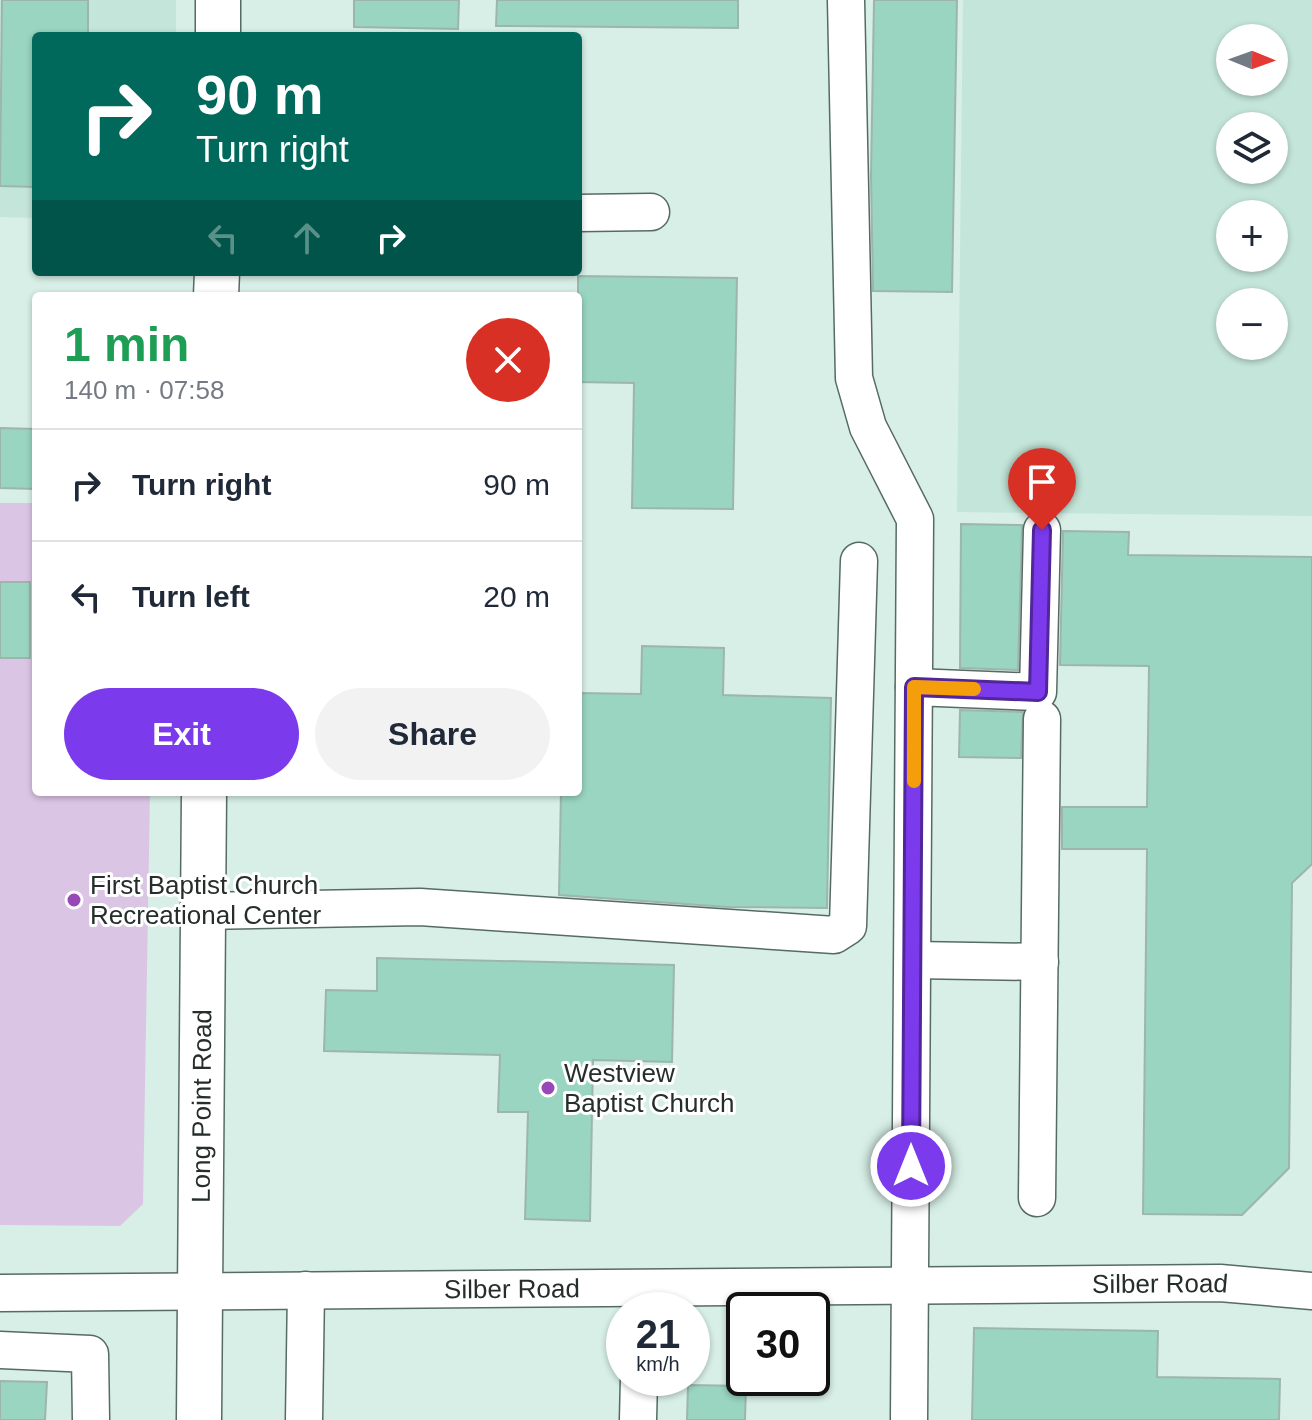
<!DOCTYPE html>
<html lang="en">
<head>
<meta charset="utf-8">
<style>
	body { margin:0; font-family:Helvetica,sans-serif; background:#f2f2f3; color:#1f2937; height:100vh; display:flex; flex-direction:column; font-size:30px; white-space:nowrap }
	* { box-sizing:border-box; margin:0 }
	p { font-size:26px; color:#747a83 }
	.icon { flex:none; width:44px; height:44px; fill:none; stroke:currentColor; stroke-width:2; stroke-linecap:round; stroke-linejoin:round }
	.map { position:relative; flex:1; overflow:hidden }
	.panel { position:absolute; left:32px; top:292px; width:550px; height:504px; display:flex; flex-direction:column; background:#fff; border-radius:8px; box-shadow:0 2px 6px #0004 }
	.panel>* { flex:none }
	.banner { position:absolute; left:32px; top:32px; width:550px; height:244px; border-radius:8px; box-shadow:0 2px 6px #0004; background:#00695c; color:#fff; overflow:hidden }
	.needle { width:52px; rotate:91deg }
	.fabs { position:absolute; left:1216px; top:24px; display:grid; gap:16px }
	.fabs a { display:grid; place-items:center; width:72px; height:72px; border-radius:50%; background:#fff; box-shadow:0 2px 6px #0004; font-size:40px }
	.speed { position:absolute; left:606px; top:1292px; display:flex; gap:16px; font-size:40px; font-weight:700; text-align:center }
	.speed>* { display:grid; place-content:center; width:104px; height:104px; border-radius:50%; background:#fff; box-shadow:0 2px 6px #0004; line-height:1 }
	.speed small { font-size:20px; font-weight:400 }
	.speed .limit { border:4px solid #111; border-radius:12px; background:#fff; color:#111 }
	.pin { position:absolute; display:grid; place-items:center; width:68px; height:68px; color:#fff; margin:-82px -34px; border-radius:50% 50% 50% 0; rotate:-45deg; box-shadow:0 0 8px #0007 }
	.pin .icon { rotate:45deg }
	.me { position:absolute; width:88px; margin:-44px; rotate:0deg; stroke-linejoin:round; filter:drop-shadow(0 0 6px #0008) }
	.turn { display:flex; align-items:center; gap:28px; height:168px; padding:0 32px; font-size:36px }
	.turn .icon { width:104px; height:104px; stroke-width:2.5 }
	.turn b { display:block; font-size:56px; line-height:68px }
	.lanes { display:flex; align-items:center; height:76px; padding:0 32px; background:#0003; justify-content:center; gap:40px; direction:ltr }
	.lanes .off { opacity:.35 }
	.round { display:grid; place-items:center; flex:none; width:84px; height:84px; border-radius:42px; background:#f2f2f3 }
	.head { display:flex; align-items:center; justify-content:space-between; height:136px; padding:0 32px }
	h1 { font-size:48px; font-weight:700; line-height:60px; color:#1e9e55 }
	.primary-button { display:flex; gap:16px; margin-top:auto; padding:16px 32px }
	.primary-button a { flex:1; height:92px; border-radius:48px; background:#7c3aed; color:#fff; font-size:32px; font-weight:700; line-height:92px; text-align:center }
	.primary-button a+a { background:#f2f2f3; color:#1f2937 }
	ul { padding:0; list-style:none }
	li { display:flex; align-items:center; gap:24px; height:112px; padding:0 32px; border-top:2px solid #e0e1e3 }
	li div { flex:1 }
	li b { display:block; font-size:30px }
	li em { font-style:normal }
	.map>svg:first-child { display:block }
	.built { fill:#c4e5d9; fill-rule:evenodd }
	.green { fill:#dbc5e5 }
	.building { fill:#99d5c0; stroke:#9eb5ac; stroke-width:2 }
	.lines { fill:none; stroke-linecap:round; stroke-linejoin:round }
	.minor-casing { stroke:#566b64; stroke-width:39 }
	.major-casing { stroke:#566b64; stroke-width:47 }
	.minor { stroke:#fff; stroke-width:36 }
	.major { stroke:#fff; stroke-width:44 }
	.route-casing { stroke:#51269a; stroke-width:20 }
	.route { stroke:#7c3aed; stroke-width:14 }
	.slow { stroke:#f59e0b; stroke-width:14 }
	.poi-dot { fill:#9848b7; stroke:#fff; stroke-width:3 }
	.labels { text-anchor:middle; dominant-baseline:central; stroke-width:6; stroke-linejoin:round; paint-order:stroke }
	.poi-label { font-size:26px; fill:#252e2b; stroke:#fff; text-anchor:start }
	.street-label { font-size:26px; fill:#252e2b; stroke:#fff }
</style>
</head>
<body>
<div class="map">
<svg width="1312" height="1420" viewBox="0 0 1312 1420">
	<rect width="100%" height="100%" fill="#d7efe6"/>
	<path class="built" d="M0 0H176V36H36V218L0 217Z
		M963 0H1312V516L957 512ZM1230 38H1274V82H1230ZM1230 126H1274V170H1230ZM1230 214H1274V258H1230ZM1230 302H1274V346H1230Z"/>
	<path class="green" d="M0 503H36V792H150L143 1204 120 1226 0 1225Z"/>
	<path class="building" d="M2 0H88V36H36V187L0 186Z
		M354 0H459L458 29 354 27Z
		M497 0H738V28L496 26Z
		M874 0H957L952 292 873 291 871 175Z
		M578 276 737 278 733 509 632 508 634 383 578 382Z
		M0 428 36 429V489L0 488Z
		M961 524 1022 525 1018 670 960 668Z
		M1063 531 1129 532 1128 555 1312 557V864L1292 883 1289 1168 1242 1215 1143 1214 1147 849H1062V807H1147L1149 666 1060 665Z
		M0 582H30V658H0Z
		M642 646 724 648 723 695 831 698 827 908 727 907 559 895 561 792H578V693L641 694Z
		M960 710 1023 712 1021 758 959 757Z
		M377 958 674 965 672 1062 593 1060 590 1221 525 1219 528 1112H498L500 1055 324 1051 326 990 377 991Z
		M974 1328 1158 1331 1157 1377 1280 1379 1279 1420H972Z
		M0 1381 47 1382 45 1420H0Z
		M688 1385 746 1386 745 1420H687Z"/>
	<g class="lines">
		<g class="minor-casing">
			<g id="minor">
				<path d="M846 0 854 378 868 427 915 519 909 1420"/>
				<path d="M578 213 651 212"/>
				<path d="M914 687 1038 692 1042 530"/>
				<path d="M202 911 420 907 834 935 848 926 859 561"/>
				<path d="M913 960 1040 962"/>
				<path d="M1037 1198 1042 719"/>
				<path id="s1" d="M0 1293 1220 1283 1312 1291"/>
				<path d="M0 1350 90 1354 91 1420"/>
				<path d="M304 1420 306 1290"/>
				<path d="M638 1420 639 1378"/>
			</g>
		</g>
		<g class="major-casing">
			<g id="major">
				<path d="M218 36V0"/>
				<path d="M216 296 217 272"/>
				<path id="s2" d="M199 1420 204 792"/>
			</g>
		</g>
		<use href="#minor" class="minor"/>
		<use href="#major" class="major"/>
	</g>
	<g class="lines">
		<g class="route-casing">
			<path id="route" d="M911 1166 914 687 1038 692 1042 530"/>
		</g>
		<use href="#route" class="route"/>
		<path class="slow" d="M914 781V687L974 689"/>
	</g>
	<g class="poi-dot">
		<circle cx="74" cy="900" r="8"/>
		<circle cx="548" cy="1088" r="8"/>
	</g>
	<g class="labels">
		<g class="poi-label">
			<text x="90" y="885">First Baptist Church<tspan x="90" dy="30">Recreational Center</tspan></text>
			<text x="564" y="1073">Westview<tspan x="564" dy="30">Baptist Church</tspan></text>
		</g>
		<g class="street-label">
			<text stroke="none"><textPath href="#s2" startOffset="314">Long Point Road</textPath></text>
			<text stroke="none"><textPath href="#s1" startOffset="1160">Silber Road</textPath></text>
			<text stroke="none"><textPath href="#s1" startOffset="512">Silber Road</textPath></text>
		</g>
	</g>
</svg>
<div class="fabs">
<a><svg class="needle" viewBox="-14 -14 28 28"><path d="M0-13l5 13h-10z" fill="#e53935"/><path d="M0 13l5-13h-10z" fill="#747a83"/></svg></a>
<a><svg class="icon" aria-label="layers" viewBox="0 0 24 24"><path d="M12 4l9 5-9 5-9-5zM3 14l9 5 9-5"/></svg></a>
<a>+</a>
<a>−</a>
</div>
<div class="speed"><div>21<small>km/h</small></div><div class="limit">30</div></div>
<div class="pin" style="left:1042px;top:530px;background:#d93025"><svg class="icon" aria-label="arrive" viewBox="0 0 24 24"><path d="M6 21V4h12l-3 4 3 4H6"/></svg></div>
<svg class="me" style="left:911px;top:1166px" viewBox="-20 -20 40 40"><circle r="17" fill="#7c3aed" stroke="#fff" stroke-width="3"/><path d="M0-11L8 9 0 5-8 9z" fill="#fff"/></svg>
<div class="banner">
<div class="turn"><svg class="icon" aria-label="right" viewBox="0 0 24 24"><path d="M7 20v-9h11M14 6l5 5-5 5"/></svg><div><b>90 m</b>Turn right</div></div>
<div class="lanes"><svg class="icon off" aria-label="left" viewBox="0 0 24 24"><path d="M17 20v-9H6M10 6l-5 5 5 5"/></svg><svg class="icon off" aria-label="ahead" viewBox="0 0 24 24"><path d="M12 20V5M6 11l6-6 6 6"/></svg><svg class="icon" aria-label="right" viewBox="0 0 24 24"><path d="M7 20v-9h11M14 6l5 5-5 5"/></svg></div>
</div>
<section class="panel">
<div class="head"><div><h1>1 min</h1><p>140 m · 07:58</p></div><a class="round" style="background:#d93025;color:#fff"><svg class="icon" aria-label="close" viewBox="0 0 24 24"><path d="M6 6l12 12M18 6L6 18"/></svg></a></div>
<ul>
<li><svg class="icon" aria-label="right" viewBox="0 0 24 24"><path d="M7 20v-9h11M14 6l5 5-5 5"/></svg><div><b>Turn right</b></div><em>90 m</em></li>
<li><svg class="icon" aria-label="left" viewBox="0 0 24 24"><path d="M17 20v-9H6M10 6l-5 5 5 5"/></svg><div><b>Turn left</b></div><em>20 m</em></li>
</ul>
<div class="primary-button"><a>Exit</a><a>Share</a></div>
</section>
</div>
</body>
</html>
